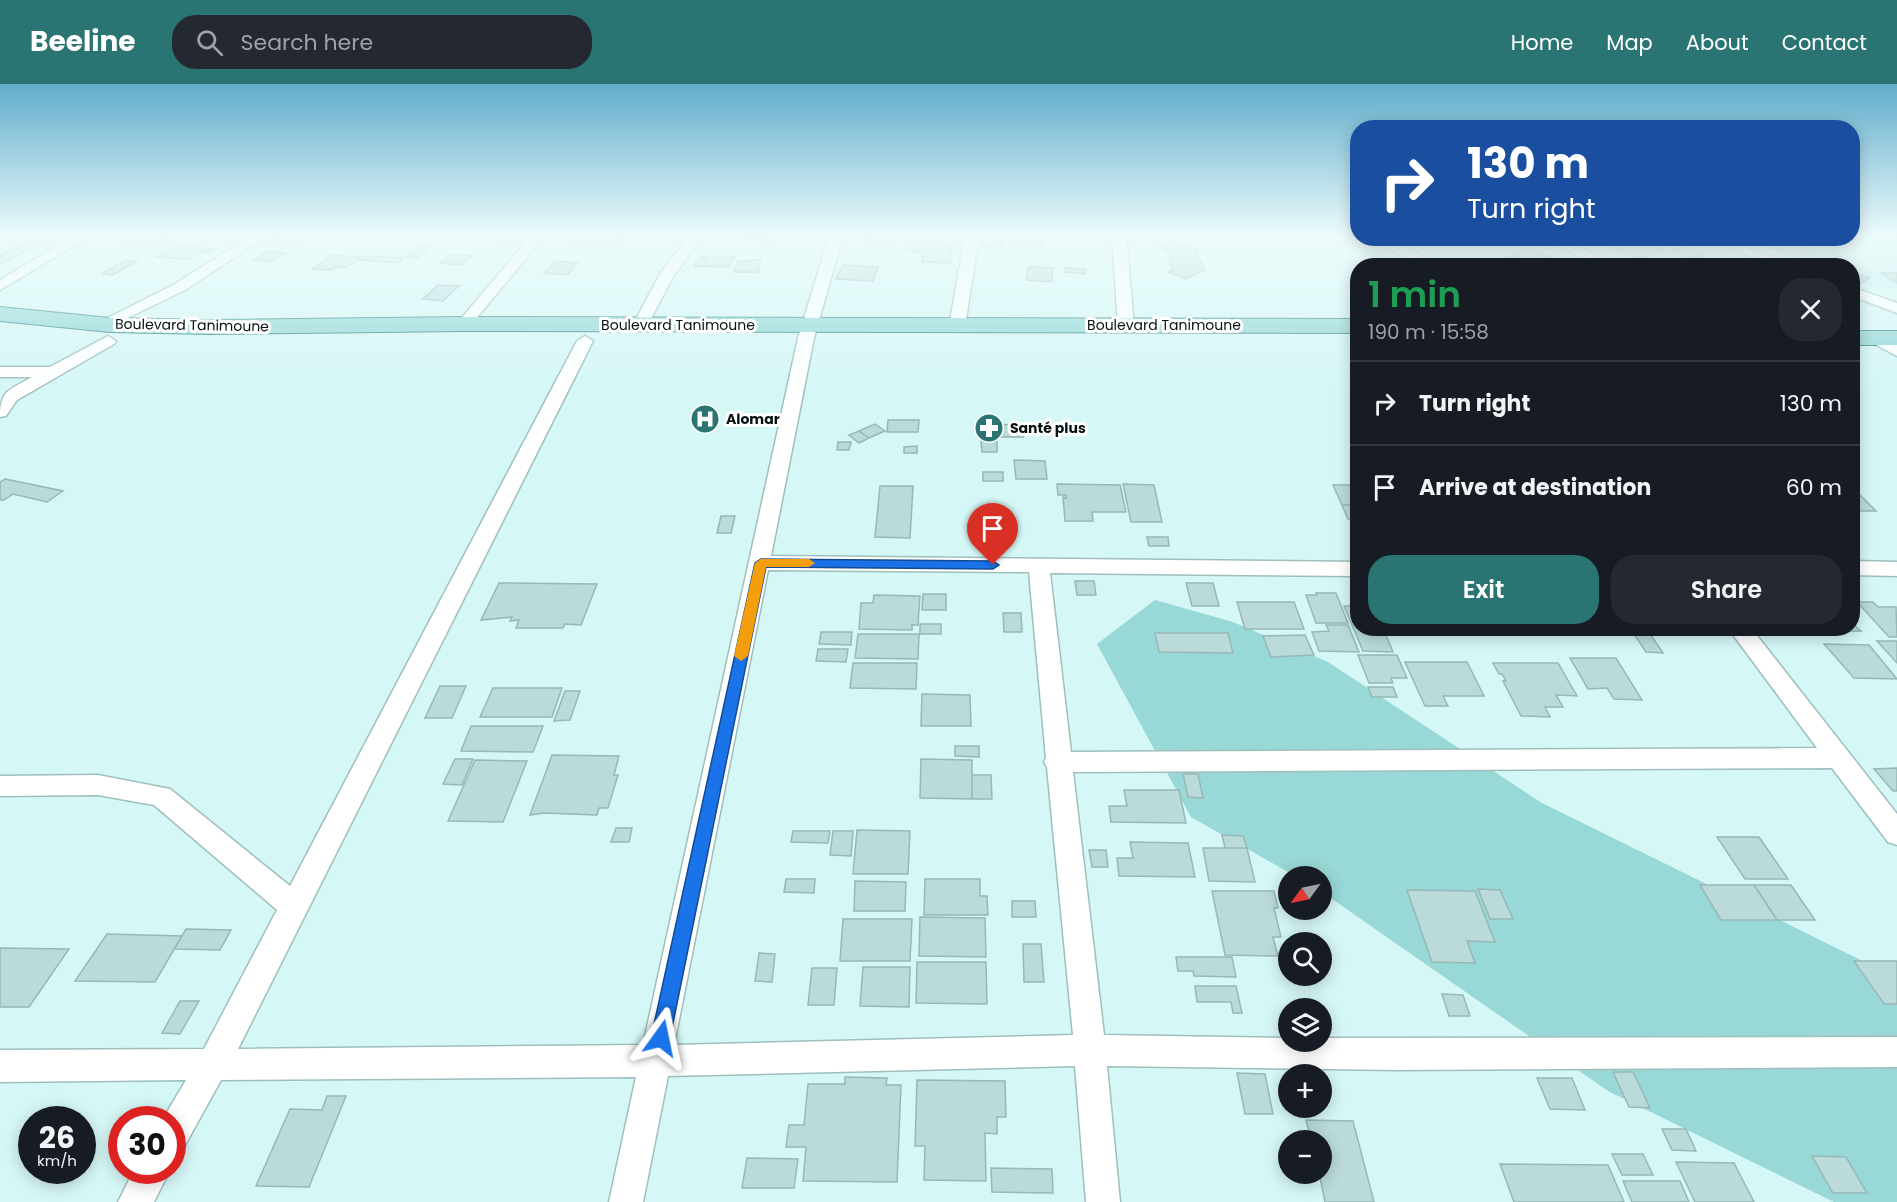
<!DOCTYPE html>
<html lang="en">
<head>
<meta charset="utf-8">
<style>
	body { margin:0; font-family:Poppins,sans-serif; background:#242831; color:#f1f3f6; height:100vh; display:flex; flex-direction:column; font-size:22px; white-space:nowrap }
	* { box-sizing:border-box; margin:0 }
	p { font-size:20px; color:#9ea1a6 }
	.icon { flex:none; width:33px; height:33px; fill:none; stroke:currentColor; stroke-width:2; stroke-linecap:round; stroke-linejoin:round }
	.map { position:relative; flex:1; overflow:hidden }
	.sheet { position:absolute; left:1350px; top:174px; width:510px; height:378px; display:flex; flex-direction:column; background:#171b24; border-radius:24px; box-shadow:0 3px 15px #0003 }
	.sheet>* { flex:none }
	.top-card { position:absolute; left:1350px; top:36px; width:510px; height:126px; border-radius:24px; box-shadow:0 3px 15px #0003; background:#1a4fa0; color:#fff; overflow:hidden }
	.needle { width:39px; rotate:237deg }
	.controls { position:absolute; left:1278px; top:782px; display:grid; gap:12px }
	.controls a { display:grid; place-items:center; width:54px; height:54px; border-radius:50%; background:#171b24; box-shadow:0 3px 15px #0003; font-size:30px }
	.speed { position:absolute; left:18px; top:1022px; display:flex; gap:12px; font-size:30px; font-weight:700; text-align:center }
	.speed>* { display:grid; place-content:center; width:78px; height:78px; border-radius:50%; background:#171b24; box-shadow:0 3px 15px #0003; line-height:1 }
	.speed small { font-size:15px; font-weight:400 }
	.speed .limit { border:9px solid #d22; background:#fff; color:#111 }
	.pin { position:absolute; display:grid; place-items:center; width:51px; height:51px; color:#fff; margin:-62px -26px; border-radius:50% 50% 50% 0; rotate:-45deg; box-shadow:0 0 6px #0007 }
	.pin .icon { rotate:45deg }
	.me { position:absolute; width:66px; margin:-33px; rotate:12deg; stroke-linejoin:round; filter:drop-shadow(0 0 4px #0008) }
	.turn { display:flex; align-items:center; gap:21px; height:126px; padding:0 18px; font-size:27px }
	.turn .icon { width:78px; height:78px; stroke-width:2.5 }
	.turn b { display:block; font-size:42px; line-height:51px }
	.round { display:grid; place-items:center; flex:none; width:63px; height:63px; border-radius:24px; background:#242831 }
	.headline { display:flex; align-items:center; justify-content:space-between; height:102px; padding:0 18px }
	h1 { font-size:36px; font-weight:600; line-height:45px; color:#1e9e55 }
	.primary-button { display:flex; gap:12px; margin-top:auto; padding:12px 18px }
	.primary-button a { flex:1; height:69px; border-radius:24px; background:#2a7473; color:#fff; font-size:24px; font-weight:600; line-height:69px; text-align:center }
	.primary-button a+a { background:#242831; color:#f1f3f6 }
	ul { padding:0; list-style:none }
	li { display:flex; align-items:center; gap:18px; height:84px; padding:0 18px; border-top:2px solid #363941 }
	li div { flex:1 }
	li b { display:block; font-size:22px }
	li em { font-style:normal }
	header { display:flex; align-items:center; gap:36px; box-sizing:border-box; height:84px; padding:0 30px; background:#2a7473; color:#fff }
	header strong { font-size:28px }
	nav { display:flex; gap:33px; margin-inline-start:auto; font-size:21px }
	.search { width:420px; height:54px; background:#242831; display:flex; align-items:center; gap:15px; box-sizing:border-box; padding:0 21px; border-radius:24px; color:#9ea1a6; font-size:22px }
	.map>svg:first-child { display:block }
	.built { fill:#c1eceb }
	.green { fill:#98d8d6 }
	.building { fill:#badbda; stroke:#97b8b7; stroke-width:1.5 }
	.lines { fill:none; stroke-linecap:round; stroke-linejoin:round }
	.street-casing { stroke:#9fbfbf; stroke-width:3 }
	.primary-casing { stroke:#30807f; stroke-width:2 }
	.street { fill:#fff; fill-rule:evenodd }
	.primary { fill:#90d6d6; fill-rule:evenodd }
	.route { fill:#1a73e8; stroke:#114b97; stroke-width:1.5 }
	.slow { fill:#f59e0b }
	.labels { text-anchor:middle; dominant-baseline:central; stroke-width:6; stroke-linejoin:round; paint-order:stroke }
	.far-street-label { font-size:14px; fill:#071212; stroke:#fff }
	.far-poi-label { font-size:14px; font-weight:bold; fill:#071212; stroke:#fff; text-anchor:start }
</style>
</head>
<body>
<header>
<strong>Beeline</strong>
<div class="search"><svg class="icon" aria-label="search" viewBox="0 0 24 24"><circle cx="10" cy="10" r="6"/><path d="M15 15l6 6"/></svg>Search here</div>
<nav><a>Home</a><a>Map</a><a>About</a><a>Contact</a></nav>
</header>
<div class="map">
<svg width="1897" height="1118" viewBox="0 0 1897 1118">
	<rect width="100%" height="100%" fill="#d5f7f6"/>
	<path class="built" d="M1853 152H1897V204H1875L1853 196 1852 182 1814 181 1741 155 1852 154Z"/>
	<path class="green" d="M1155 516 1233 538 1328 578 1542 719 1897 894V1118H1834L1608 1007 1322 808V792H1295L1191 733 1097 560Z"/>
	<path class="building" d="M171 152H182L164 162 125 160 134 154 149 157Z
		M277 152H308L294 162 274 161 279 157H270Z
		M580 152H625L618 160 574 158Z
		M739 152H772L770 156 738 154Z
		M867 152H896L892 158 867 156Z
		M1015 152H1024V158H1033V152H1044V163L1015 162Z
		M1639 154H1671L1678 157 1662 163Z
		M1746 154H1775L1811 167 1798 172Z
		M1634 155 1663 165 1640 175 1611 164Z
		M983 156 1005 157 1003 164 981 163Z
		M908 157 952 159 950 179 922 178 923 168 907 167Z
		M1174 157 1196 166 1205 186 1186 195 1168 188 1173 186 1167 166 1160 163Z
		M24 158 40 159 0 181V171Z
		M422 160 431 161 417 174 407 173Z
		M173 162 215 165 209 169 200 168 190 175 156 173Z
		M1682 163 1705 171 1694 176 1671 167Z
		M1530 165 1558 176 1543 182H1534L1511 172Z
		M269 167 286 169 271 178 253 176Z
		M451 170 472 172 461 181 440 179Z
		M332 171 361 173 346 183H336L331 186 312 185Z
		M364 172 403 174 397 179 359 176Z
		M702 172 735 173 729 183 694 182 698 176H706L707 174H700Z
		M1509 173 1529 182H1503L1494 178Z
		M125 176 137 177 113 191 102 190Z
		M761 176 758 188H734L738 177Z
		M556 177 578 179 567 191 544 189Z
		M843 181 878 183 873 197 836 195Z
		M1028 183 1053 184 1051 198 1027 196Z
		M1066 184 1086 185 1085 190 1064 188Z
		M1852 188 1870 194 1860 199 1852 196Z
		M1882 189H1897V199Z
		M438 201 459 202 443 217 423 215Z
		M888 336H919L918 348H887Z
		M875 340 885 347 869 354 859 347Z
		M983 340 1021 341 1023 353H983Z
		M859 347 869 354 859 359 849 351Z
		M981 357H997V368H982Z
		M838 358H851L849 366H837Z
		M917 362V369H904V363Z
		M1014 376 1045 377 1047 395H1016Z
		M983 388H1003V397H983Z
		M5 395 63 407 47 418 13 410 4 416H0V398Z
		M1057 400 1120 401 1126 428H1092L1093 437H1065L1063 413 1066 414V411H1058Z
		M1123 400 1154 401 1162 438H1131Z
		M1333 401H1358V421H1342Z
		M880 402H913L910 454 875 453Z
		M1852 408H1857L1876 427H1852Z
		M1342 421H1358V435H1348Z
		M721 432H735L731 449H717Z
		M1147 453H1168L1169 462H1149Z
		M1075 497H1094L1096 511H1077Z
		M499 499 597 500 581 541 565 540 563 544H516L519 536 510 537 512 533 481 536Z
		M1186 499H1213L1219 522H1192Z
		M1316 509H1336L1348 539H1316L1306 511H1317Z
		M923 510H946V526H922Z
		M874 511 920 512 918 541H912V546L859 545 861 519H873Z
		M1237 518H1294L1304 545H1245Z
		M1857 518H1873L1878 523H1896L1897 553H1889Z
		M1344 522H1358V544H1383L1393 568 1363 567Z
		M1003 529H1021L1022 548H1004Z
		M1852 539 1861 547 1825 548 1821 544H1852Z
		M920 540H941V550H920Z
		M1326 541H1348L1359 568 1319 567 1312 548 1329 547Z
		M1630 544H1646L1663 569 1646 568Z
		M821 548H852L851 561 819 560Z
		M1155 549H1228L1233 569 1159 568Z
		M858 550H919L918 575 855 574Z
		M1305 551 1314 571 1271 573 1263 552Z
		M1877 557H1897V579Z
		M1824 560 1869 561 1897 595 1854 594Z
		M818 565H848L846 578 816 577Z
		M1358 571H1397L1407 594H1391L1393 599H1369Z
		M1570 574H1616L1642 616 1614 615 1607 604 1588 605Z
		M1405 578H1467L1484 612H1443L1448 622H1425Z
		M853 579H917L916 605 850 604Z
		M1493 579H1558L1577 612 1556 611 1563 623H1545L1550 633 1521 632 1503 597H1506L1502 590H1499Z
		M440 602H466L452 634H425Z
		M1368 603H1393L1397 613H1372Z
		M493 604H562L552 633H480Z
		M565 607H580L570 636 554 637Z
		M922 610 970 611 971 642H921Z
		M471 642H543L533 668 461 667Z
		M955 662H979V673L955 672Z
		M552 671 619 672 614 691H618L608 724H599L597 731 544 729 530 731Z
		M455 675H473L462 701 443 700Z
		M921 675 972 676V715L920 714Z
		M475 676 527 677 503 738 448 737Z
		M1897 684V707H1893L1874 685Z
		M1183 690H1198L1203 714 1188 713Z
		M972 691H991L992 715H972Z
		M1124 706H1179L1186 739 1111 738 1109 722H1127Z
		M616 744H632L629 758H611Z
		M857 746 910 747 908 790H853Z
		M793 747H830L828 759 791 758Z
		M833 747H853L851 772 830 771Z
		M1222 751 1243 752 1247 764H1225Z
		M1717 753H1759L1788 795H1745Z
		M1130 758 1188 759 1195 793 1119 792 1117 774H1133Z
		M1203 764H1247L1255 798 1209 797Z
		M1089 766H1106L1108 783H1092Z
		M786 795H815L814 809 784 808Z
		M925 795H980V812H987L988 831H924Z
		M855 797 906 798 905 827H854Z
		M1700 801H1754L1777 836H1721Z
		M1754 801H1791L1815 836H1777Z
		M1478 805 1500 806 1513 835H1490Z
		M1407 806 1475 807 1495 858 1467 857 1475 879 1432 878Z
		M1212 807H1274L1278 824H1274L1281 853H1273L1278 872 1225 871Z
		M1012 817H1035L1036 833H1012Z
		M920 833 985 834 986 873 919 872Z
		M843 835H912L910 877H840Z
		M186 845 231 846 220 866 174 865Z
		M107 850 182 852 155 898 75 897Z
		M1023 860H1041L1044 898H1024Z
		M0 864 69 865 29 923H0Z
		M759 869 775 870 772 898 755 897Z
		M1176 873H1232L1236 893 1194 892 1193 887H1178Z
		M1854 877H1897V920H1884Z
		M917 878H986L987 920 916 919Z
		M863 883H910L909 923 860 922Z
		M812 884H837L834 921H808Z
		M1195 902H1236L1242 929H1233L1231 918H1197Z
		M1442 910 1463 911 1470 932H1449Z
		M180 917H199L180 950 162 949Z
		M1613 988H1633L1650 1024 1629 1023Z
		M1237 989 1265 990 1273 1030H1245Z
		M845 993 887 994 886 1001H901L897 1098 803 1097 806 1063H786L789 1041H804L808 1000H845Z
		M1537 994H1572L1585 1026 1550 1025Z
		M917 996 1005 997 1006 1033H997V1050L985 1049 986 1097 924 1096 925 1062H915Z
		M327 1012H346L309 1103 256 1102 290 1025 322 1026Z
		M1306 1036 1353 1037 1374 1118H1325L1319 1089H1322V1056H1311Z
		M1662 1045H1686L1696 1067 1672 1066Z
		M1612 1070H1643L1653 1091H1622Z
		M1812 1072 1846 1073 1867 1109H1833Z
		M747 1074 798 1075 794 1104H742Z
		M1676 1078 1734 1079 1754 1118H1695Z
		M1500 1080 1608 1081 1624 1118H1514Z
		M991 1084 1052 1085 1053 1109 992 1108Z
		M1623 1097H1680L1689 1118H1632Z"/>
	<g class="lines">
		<g class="street-casing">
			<path id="street" d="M73 152H90L0 206V196Z
				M251 152H267L185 206 109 243 104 245 96 240 175 200Z
				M493 152H545L469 243H459L456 240 459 237 526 158 500 156Z
				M689 152H703L674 191 646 244H636L633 241 660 190Z
				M829 152H843L814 254 771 472 1358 478V492L1050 489 1071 668 1817 664 1728 544H1751L1897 730V761L1888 758 1832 684 1073 688 1104 951 1288 954V957H1322V954L1897 953V983L1397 986 1107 982 1120 1118H1086L1075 982 668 992 643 1118H609L636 993 221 996 184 1063 172 1068V1035H163L186 996 0 998V966L204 965 277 826 154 721 98 711 0 712V692L98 691 170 705 290 802 577 257 585 252 593 257 238 965 643 961 798 254ZM768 486 1029 488 1046 674 1044 678 1047 683 1073 951 674 961Z
				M965 152H979L965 242 957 247 949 242Z
				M1112 152H1126L1134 242 1126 247 1118 242Z
				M1371 154H1389L1440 182H1421Z
				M1541 154H1560L1618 182H1598Z
				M1708 154H1727L1793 182H1772Z
				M1852 203 1897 219V229L1852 212Z
				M1875 249 1897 260V272L1869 257 1867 254Z
				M108 252 116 257 114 260 17 316 6 332 0 333C0 305 10 306 32 293H0V283H50Z
				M1852 477 1897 478V492L1852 491Z
				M134 1086H170L154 1118H118Z"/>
		</g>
		<g class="primary-casing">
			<path id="primary" d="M0 223 110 234 208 236 464 233 1358 235V249L464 247 208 250 110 248 0 237Z
				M1852 247H1897V261H1852Z"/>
		</g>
		<use href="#street" class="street"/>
		<use href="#primary" class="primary"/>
	</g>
	<linearGradient id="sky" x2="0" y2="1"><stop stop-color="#61adcc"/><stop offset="0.49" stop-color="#ecfbfb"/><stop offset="1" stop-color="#ecfbfb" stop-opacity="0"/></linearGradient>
	<rect width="1897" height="309" fill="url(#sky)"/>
	<path class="route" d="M761 475 993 477 999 481 993 485 766 483 670 954 668 961 661 963 654 961 651 954 755 479Z"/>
	<path class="slow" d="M761 475H809L815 479 809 483H766L748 572 741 577 734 572 755 479Z"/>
	<defs>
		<g id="hospital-disc" transform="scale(1.5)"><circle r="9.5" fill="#2a7473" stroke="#fff"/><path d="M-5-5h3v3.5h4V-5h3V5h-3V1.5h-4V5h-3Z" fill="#fff"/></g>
		<g id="pharmacy-disc" transform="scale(1.5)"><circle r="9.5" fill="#2a7473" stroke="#fff"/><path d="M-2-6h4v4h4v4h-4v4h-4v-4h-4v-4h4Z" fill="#fff"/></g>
	</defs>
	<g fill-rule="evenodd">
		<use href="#hospital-disc" x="705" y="335"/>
		<use href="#pharmacy-disc" x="989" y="344"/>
	</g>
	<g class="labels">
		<g class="far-street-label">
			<text transform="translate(192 241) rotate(1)">Boulevard Tanimoune</text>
			<text x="678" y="241">Boulevard Tanimoune</text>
			<text x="1164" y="241">Boulevard Tanimoune</text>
		</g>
		<g class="far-poi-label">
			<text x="726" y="335">Alomar</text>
			<text x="1010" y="344">Santé plus</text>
		</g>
	</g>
</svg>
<div class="controls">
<a><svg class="needle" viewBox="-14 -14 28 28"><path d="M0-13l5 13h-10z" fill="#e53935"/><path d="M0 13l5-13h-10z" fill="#9ea1a6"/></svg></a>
<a><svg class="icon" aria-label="search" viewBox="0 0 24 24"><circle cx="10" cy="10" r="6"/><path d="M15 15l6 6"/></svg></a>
<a><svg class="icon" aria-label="layers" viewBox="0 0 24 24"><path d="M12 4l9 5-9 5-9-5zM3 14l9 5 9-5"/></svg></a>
<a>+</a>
<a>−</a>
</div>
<div class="speed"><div>26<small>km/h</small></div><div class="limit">30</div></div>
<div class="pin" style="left:993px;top:481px;background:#d93025"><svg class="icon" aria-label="arrive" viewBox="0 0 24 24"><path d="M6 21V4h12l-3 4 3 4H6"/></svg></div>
<svg class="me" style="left:661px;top:954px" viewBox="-20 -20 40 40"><path d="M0-17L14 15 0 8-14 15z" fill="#1a73e8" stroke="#fff" stroke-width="4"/></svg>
<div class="top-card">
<div class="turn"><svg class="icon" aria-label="right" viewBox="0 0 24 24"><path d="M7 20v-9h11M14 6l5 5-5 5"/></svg><div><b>130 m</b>Turn right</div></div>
</div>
<section class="sheet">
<div class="headline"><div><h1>1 min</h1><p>190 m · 15:58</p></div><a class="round"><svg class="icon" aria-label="close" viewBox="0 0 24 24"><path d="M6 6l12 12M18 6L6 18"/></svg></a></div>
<ul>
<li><svg class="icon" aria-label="right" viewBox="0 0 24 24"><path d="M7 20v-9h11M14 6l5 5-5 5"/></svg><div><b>Turn right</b></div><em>130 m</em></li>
<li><svg class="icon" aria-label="arrive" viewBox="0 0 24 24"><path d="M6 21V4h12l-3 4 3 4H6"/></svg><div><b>Arrive at destination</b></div><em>60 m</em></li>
</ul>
<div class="primary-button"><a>Exit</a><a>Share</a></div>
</section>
</div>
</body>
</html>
